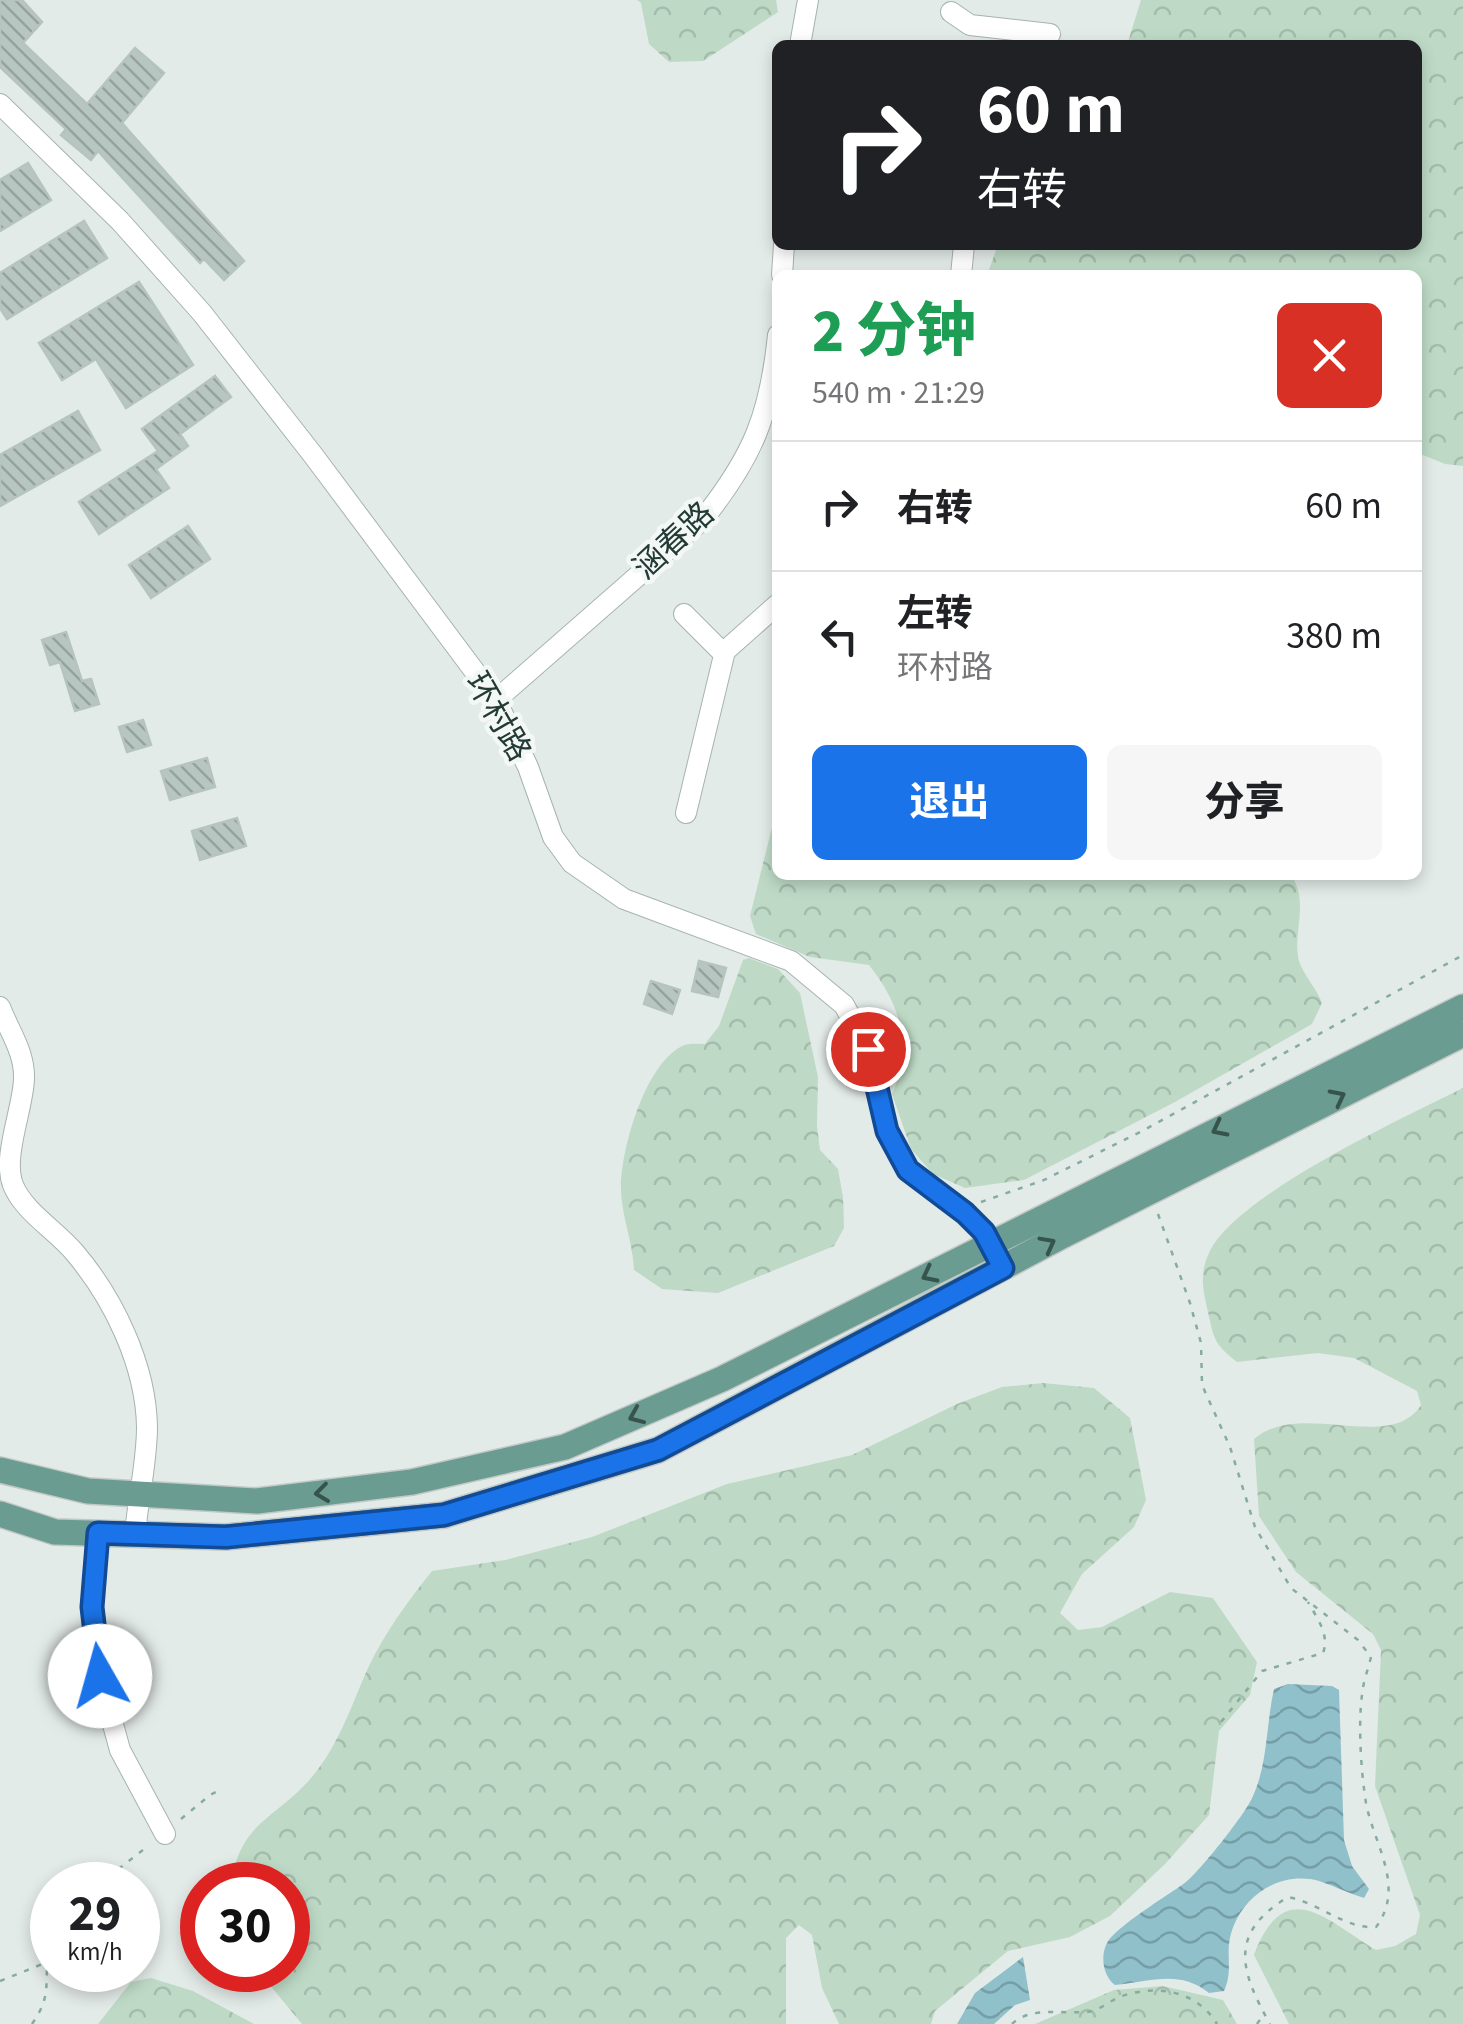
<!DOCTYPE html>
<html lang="zh">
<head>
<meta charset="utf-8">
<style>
	body { margin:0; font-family:"Source Sans 3","Noto Sans SC",sans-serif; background:#f6f6f6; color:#202124; height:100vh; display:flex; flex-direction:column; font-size:38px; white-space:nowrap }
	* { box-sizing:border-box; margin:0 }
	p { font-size:32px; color:#757577 }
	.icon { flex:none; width:55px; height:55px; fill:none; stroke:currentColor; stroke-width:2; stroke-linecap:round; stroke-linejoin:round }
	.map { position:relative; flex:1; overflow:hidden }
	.drawer { position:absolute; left:772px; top:270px; width:650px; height:610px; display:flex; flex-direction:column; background:#fff; border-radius:15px; box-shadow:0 5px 15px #0003 }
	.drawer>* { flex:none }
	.banner { position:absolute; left:772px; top:40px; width:650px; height:210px; border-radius:15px; box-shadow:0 5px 15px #0003; background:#202124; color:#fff; overflow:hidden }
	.speed { position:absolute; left:30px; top:1862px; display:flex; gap:20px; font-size:50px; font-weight:700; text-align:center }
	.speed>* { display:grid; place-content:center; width:130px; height:130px; border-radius:50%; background:#fff; box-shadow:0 5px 15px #0003; line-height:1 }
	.speed small { font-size:25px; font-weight:400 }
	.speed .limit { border:15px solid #d22; background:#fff; color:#111 }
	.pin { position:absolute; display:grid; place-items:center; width:85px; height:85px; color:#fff; margin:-42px; border:5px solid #fff; border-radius:50%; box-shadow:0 2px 10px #0007 }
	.me { position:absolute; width:110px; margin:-55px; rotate:353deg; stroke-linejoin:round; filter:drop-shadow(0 0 8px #0008) }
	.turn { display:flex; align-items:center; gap:35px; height:210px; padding:0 40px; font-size:45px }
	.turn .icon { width:130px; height:130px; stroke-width:2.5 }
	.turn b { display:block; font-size:70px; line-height:85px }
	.round { display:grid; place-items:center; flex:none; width:105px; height:105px; border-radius:15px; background:#f6f6f6 }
	.summary { display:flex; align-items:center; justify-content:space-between; height:170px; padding:0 40px }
	h1 { font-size:60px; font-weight:800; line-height:75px; color:#1e9e55 }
	.action { display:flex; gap:20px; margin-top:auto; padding:20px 40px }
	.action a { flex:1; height:115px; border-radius:15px; background:#1a73e8; color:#fff; font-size:40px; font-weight:800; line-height:115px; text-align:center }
	.action a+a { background:#f6f6f6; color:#202124 }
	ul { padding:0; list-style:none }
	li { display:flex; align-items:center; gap:30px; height:130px; padding:0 40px; border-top:2px solid #e0e0e0 }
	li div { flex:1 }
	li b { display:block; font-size:38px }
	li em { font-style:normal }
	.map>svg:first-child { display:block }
	.forest { fill:url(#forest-crowns) }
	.water { fill:url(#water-waves) }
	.building { fill:url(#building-back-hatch); stroke:#b6c4be; stroke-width:2.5 }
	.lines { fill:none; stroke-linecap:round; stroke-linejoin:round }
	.minor-casing { stroke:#a6b3af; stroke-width:22 }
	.major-casing { stroke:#c2c8c6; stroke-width:28 }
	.path { stroke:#86aca1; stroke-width:2.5; stroke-dasharray:5 8; stroke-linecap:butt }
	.minor { stroke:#fff; stroke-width:20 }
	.major { stroke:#6b9c91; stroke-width:25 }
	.oneway { stroke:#36534c }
	.route-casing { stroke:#114b97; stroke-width:25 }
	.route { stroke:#1a73e8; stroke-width:18 }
	.labels { text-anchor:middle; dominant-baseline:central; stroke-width:9; stroke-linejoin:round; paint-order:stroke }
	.street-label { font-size:32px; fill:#243b35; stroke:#f3f8f6 }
</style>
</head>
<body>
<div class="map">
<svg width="1463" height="2024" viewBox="0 0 1463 2024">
	<defs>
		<pattern id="forest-crowns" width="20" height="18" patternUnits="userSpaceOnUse" patternTransform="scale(2.5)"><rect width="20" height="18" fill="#bedac6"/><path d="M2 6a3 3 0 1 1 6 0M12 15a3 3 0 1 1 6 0" fill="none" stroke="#a3bcab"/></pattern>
		<pattern id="water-waves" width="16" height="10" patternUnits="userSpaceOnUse" patternTransform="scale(2.5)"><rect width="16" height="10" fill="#90c1cb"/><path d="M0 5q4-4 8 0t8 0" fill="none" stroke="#759ea6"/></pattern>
		<pattern id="building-back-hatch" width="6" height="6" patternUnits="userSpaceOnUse" patternTransform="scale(2.5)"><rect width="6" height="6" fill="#b8c6c1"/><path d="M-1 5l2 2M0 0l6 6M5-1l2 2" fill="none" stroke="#95a29e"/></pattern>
	</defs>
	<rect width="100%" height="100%" fill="#e3ebe8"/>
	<path class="forest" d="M637 0H776L778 12 703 61 669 62 649 44 641 3Z
		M1141 0H1463V466L1445 464 1418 453V275H987L998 245H1418V45H1127Z
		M777 807 778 875H1291C1310 903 1292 931 1299 961 1303 974 1317 989 1322 1003L1312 1024 1175 1102 1024 1180 965 1188 933 1174 911 1149 892 1094C914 1047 900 1004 869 965L810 957 756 934 750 916Z
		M749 958 778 969 800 993 818 1077 817 1126 820 1150 838 1169 843 1197 844 1228 834 1246 718 1293 662 1289 634 1270C633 1241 620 1213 621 1185 622 1146 645 1065 682 1046 688 1043 698 1044 705 1044L719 1026 743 960Z
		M1463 1088V2024H1289L1254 1955C1285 1873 1326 1920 1376 1950L1395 1946 1416 1934 1420 1915 1375 1786 1381 1650 1373 1634 1296 1572 1259 1516 1254 1439C1301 1399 1390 1454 1421 1405L1417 1391 1354 1358 1318 1353 1237 1362C1214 1344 1214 1339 1208 1312 1203 1290 1199 1274 1209 1253 1234 1196 1405 1117 1463 1088Z
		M1043 1383 1094 1388 1130 1418 1146 1500 1134 1527 1082 1574 1060 1613 1078 1630 1102 1627 1170 1592 1213 1598 1257 1662 1250 1695 1219 1731 1209 1815 1165 1864 1110 1916 1070 1937 1008 1951 935 2011 931 2024H839L822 1988 812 1935 799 1925 786 1938V2024H302L264 1978 260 1970H288V1885H231C240 1821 275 1820 311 1778 338 1747 352 1704 368 1668 385 1632 408 1601 432 1571L505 1560 592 1537 727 1484 852 1455 957 1404 1002 1387Z
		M151 1978 193 1991 254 2024H98L131 1982Z
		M1163 1986 1223 2000 1237 2024H1035L1114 1990Z"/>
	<path class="water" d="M1288 1684 1332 1686 1339 1690 1344 1840 1352 1866 1369 1889 1364 1898C1348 1893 1334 1886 1319 1881 1278 1870 1239 1898 1230 1938 1226 1956 1233 1972 1224 1991L1209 1993C1179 1969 1150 1982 1115 1985 1103 1976 1100 1956 1107 1943 1115 1927 1170 1894 1186 1882 1200 1871 1247 1812 1253 1796 1268 1763 1266 1724 1274 1689Z
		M1023 1957 1030 2000 1015 2005 994 2024H957L975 1993Z"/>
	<path class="building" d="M0 0H22L42 22 23 43 87 104 135 48 164 73 122 123 244 261 224 280 204 259 200 263 98 151 91 160 61 135 66 129 0 67Z
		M28 163 51 200 0 231V180Z
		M84 221 107 258 7 319 0 308V273Z
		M139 282 193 365 126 408 96 359 62 380 39 343Z
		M215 376 231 397 180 434 188 446 156 469 169 488 99 534 79 502 158 451 142 429Z
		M78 411 100 450 0 506V455Z
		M188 526 210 559 151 598 129 565Z
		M66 632 82 681 91 679 99 704 75 711 60 662 50 665 42 640Z
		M143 720 151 745 127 752 119 727Z
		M207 758 215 787 170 800 161 771Z
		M237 818 246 846 200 860 192 831Z
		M699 961 726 968 718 997 692 991Z
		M651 981 680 990 672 1014 644 1004Z"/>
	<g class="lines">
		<g class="minor-casing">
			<path id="minor" d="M951 12 970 25 1050 34
				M800 45 808 0
				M0 104 120 221 202 313 313 455 496 700 528 767 553 837 572 863 624 899 791 961 844 1005 868 1049 887 1131 908 1170 965 1213 984 1232 998 1256
				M782 275 784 245
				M961 275 964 245
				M684 614 724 654
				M496 700 704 518C753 456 770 415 778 335
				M686 813 725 651 778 604
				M0 1007C9 1031 25 1052 24 1079 23 1109 2 1157 13 1185 24 1212 57 1231 75 1253 114 1299 146 1366 147 1427 147 1462 138 1499 135 1534
				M98 1533 92 1607 100 1677 120 1750 165 1834"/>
		</g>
		<g class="major-casing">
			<path id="major" d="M0 1470 88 1491 257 1501 412 1482 565 1447 722 1379 1463 1007
				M0 1514 55 1532 226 1537 444 1515 658 1450 1062 1236 1463 1034"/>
		</g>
		<path class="path" d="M981 1202 1044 1180 1144 1130 1463 955
			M1158 1214 1190 1303 1201 1343 1202 1385 1230 1447 1255 1527 1291 1588 1358 1640 1371 1657C1368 1670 1363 1682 1362 1695 1358 1725 1361 1772 1366 1803 1374 1845 1406 1887 1376 1927 1344 1929 1322 1904 1288 1897 1229 1933 1239 1969 1270 2024
			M1221 1722 1262 1671 1323 1653C1330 1635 1317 1618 1308 1602
			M181 1819 210 1795 222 1789
			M98 1885 148 1846
			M0 1981 45 1963
			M32 2024C56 1990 40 1979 52 1946
			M1012 2024C1030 2006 1064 2014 1087 2012 1100 2011 1110 2000 1122 1996 1158 1984 1197 1991 1217 2024
			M1257 2024 1264 2014"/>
		<use href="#minor" class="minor"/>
		<use href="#major" class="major"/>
	</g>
	<defs><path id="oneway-chevron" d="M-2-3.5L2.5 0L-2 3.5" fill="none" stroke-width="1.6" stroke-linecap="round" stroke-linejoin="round" transform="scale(2.5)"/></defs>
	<g class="oneway">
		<use href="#oneway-chevron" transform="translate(1338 1097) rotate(-27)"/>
		<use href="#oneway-chevron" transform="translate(1219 1129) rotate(153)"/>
		<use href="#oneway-chevron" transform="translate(1048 1244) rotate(-28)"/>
		<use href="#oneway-chevron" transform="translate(929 1275) rotate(153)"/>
		<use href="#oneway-chevron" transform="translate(636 1416) rotate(157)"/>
		<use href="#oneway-chevron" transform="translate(322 1493) rotate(173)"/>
	</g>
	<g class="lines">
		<g class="route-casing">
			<path id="route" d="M100 1676 92 1607 98 1533 226 1537 444 1515 658 1450 1003 1268 984 1232 965 1213 908 1170 887 1131 868 1049"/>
		</g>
		<use href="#route" class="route"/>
	</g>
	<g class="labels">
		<g class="street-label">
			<text transform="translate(674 541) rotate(-43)">涵春路</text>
			<text transform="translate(498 717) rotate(60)">环村路</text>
		</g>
	</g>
</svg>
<div class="speed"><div>29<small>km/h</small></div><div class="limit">30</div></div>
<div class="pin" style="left:868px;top:1049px;background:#d93025"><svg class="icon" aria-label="arrive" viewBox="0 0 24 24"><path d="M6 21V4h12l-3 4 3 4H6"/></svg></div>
<svg class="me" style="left:100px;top:1676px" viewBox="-20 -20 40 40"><circle r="19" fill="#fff"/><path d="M0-13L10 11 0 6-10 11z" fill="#1a73e8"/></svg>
<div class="banner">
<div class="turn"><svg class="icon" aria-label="right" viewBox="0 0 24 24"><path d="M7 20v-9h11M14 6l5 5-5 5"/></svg><div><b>60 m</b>右转</div></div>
</div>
<section class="drawer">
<div class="summary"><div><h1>2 分钟</h1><p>540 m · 21:29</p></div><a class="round" style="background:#d93025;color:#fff"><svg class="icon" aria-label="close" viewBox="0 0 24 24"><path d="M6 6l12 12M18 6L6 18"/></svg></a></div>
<ul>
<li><svg class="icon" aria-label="right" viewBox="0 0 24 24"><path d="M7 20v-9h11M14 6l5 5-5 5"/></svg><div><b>右转</b></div><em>60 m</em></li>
<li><svg class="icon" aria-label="left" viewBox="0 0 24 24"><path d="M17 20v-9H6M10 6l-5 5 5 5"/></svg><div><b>左转</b><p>环村路</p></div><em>380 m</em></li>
</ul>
<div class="action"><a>退出</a><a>分享</a></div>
</section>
</div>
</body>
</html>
